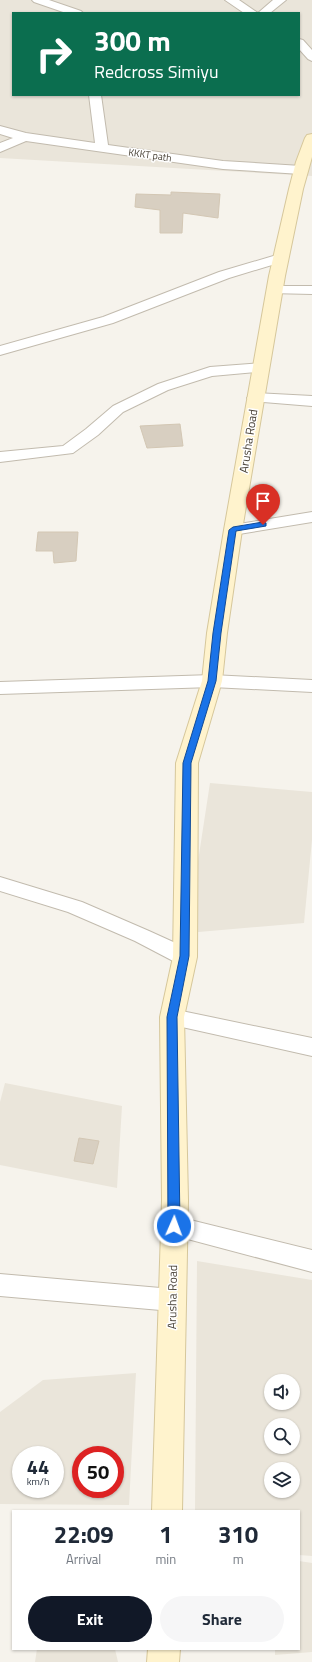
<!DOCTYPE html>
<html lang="en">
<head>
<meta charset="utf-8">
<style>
	body { margin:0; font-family:"Titillium Web",sans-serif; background:#f6f6f7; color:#1f2937; height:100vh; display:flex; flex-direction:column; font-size:15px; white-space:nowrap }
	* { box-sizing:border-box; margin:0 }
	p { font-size:13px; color:#747a83 }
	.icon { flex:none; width:22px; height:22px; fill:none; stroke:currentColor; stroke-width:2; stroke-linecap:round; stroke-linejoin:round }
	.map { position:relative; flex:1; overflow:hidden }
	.drawer { position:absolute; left:12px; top:1510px; width:288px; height:140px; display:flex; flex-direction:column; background:#fff; border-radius:0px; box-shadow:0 1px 3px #0004 }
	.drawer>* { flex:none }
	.hud { position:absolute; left:12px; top:12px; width:288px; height:84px; border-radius:0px; box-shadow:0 1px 3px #0004; background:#0b6e4f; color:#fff; overflow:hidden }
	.tools { position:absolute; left:264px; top:1374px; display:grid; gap:8px }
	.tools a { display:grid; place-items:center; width:36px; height:36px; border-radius:50%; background:#fff; box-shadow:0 1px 3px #0004; font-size:20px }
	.speed { position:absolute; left:12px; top:1446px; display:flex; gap:8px; font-size:20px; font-weight:700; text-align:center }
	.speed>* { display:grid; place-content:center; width:52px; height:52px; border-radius:50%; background:#fff; box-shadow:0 1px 3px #0004; line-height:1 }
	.speed small { font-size:10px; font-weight:400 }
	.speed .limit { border:6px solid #d22; background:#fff; color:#111 }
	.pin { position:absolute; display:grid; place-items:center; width:34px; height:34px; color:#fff; margin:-41px -17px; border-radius:50% 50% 50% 0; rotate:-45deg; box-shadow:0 0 4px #0007 }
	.pin .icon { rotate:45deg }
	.me { position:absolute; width:44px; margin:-22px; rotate:2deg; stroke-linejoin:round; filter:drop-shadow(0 0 3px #0008) }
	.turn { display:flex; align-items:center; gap:14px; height:84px; padding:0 16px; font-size:18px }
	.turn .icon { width:52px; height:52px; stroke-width:2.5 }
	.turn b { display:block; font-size:28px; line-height:34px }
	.eta { display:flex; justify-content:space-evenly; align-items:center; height:68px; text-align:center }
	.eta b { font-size:24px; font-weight:700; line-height:28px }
	.cta { display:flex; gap:8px; margin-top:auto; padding:8px 16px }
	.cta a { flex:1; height:46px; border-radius:24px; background:#111827; color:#fff; font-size:16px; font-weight:700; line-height:46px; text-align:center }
	.cta a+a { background:#f6f6f7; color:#1f2937 }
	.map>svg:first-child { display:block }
	.residential { fill:#eae5da; fill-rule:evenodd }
	.building { fill:#d8cfc1; stroke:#d3c7b4 }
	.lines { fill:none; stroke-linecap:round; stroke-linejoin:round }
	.minor-casing { stroke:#c2bbae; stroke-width:2 }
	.secondary-casing { stroke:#d6c79b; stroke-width:2 }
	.minor { fill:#fff; fill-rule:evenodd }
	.secondary { fill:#fff3cd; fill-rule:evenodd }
	.route { fill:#1a73e8; stroke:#114b97 }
	.labels { text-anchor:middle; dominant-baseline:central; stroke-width:3; stroke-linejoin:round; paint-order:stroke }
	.far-street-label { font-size:10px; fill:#4b4439; stroke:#fff }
	.street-label { font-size:12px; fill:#4b4439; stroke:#fff }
</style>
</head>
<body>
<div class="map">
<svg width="312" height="1662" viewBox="0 0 312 1662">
	<rect width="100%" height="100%" fill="#f6f3ec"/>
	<path class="residential" d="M0 0H312V176L0 158ZM13 13H299V95H13Z
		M210 783 312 792V840L304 923 187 933Z
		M5 1083 122 1106 117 1188 0 1165V1102Z
		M197 1261 312 1280V1556L299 1555V1511H195ZM271 1381H293V1403H271ZM271 1425H293V1447H271ZM271 1469H293V1491H271Z
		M136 1373 129 1505 0 1504V1412L43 1380ZM21 1455H55V1489H21ZM81 1455H115V1489H81Z
		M299 1561 312 1563V1652L275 1655V1649H299Z
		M37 1649H115L118 1662H35Z"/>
	<path class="building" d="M171 192 220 194 218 218 183 213 182 233H160V210L135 207 136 194 171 195Z
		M180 424 183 446 147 448 140 426Z
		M38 532H78L76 561 54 563 53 551H36Z
		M79 1138 99 1141 93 1164 74 1161Z"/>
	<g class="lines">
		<g class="minor-casing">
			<path id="minor" d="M32 0H49L81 11 83 13H66L34 2Z
				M225 0H239L258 13 273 0H286L270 13H244Z
				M299 39 303 40 312 50V61L308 59 299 49Z
				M89 95H101L108 145 223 161 301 166 306 167 307 170 306 173 301 174 223 169 26 141 0 152V143L13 138 0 134V126L26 133 95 143Z
				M280 254 285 255 287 258 285 261 229 278 113 323 0 355V346L103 317 219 272Z
				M274 286H312V294L269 293 267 290 269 287Z
				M261 363 266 365 269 368 266 371 212 376 168 390 123 412 98 435 73 453 0 462V452L63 446 86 429 113 406 158 384 210 367Z
				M255 393 312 396V406L250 401 247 398 250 395Z
				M312 512V522L233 535 227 534 225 530 227 526 233 525Z
				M212 675 312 680V692L212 687 0 694V682Z
				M0 877 82 902 149 931 193 951 196 957 193 963 185 965 177 963 135 941 68 912 0 891Z
				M172 1009 312 1038V1056L164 1023 161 1017 164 1011Z
				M174 1216 312 1250V1272L165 1233 162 1226 165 1219Z
				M0 1274 172 1289 181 1292 185 1300 181 1308 172 1311 0 1296Z"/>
		</g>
		<g class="secondary-casing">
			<path id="secondary" d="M312 134V157L303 189 285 276 242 530 227 633 222 681 198 763 197 957 184 1017 188 1200 182 1511H152L162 1200 160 1017 173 957 176 763 202 681 207 633 224 530 269 276 289 189 296 162 305 138 307 135Z
				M148 1649H180L179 1662H147Z"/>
		</g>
		<use href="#minor" class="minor"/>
		<use href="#secondary" class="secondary"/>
	</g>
	<path class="route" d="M263 522 266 523V526L236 531 221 633 216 681 191 763 189 956 177 1017 180 1226 178 1229 174 1231 170 1229 168 1226 167 1017 180 956 183 763 208 681 213 633 229 530 233 527Z"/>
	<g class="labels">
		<g class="far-street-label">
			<text transform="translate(150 155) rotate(8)">KKKT path</text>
		</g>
		<g class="street-label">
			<text transform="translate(248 441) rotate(-81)">Arusha Road</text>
			<text transform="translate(172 1297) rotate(-89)">Arusha Road</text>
		</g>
	</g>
</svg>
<div class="tools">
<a><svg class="icon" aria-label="sound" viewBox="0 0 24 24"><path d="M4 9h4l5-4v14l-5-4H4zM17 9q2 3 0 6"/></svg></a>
<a><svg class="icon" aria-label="search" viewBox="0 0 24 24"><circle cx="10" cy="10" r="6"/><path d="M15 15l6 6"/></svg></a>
<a><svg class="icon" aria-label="layers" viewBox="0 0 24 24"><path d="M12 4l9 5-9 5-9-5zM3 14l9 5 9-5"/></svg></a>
</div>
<div class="speed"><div>44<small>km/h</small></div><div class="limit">50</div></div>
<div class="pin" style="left:263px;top:525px;background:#d93025"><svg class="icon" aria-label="arrive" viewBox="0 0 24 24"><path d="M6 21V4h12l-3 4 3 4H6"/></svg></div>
<svg class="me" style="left:174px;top:1226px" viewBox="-20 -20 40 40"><circle r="17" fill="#1a73e8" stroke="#fff" stroke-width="3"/><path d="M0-11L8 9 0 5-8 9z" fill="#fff"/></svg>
<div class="hud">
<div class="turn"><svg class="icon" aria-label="right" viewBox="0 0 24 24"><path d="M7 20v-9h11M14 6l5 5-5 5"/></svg><div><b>300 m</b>Redcross Simiyu</div></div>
</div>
<section class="drawer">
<div class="eta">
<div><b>22:09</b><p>Arrival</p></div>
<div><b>1</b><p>min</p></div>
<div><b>310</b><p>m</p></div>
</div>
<div class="cta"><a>Exit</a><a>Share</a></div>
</section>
</div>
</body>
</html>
